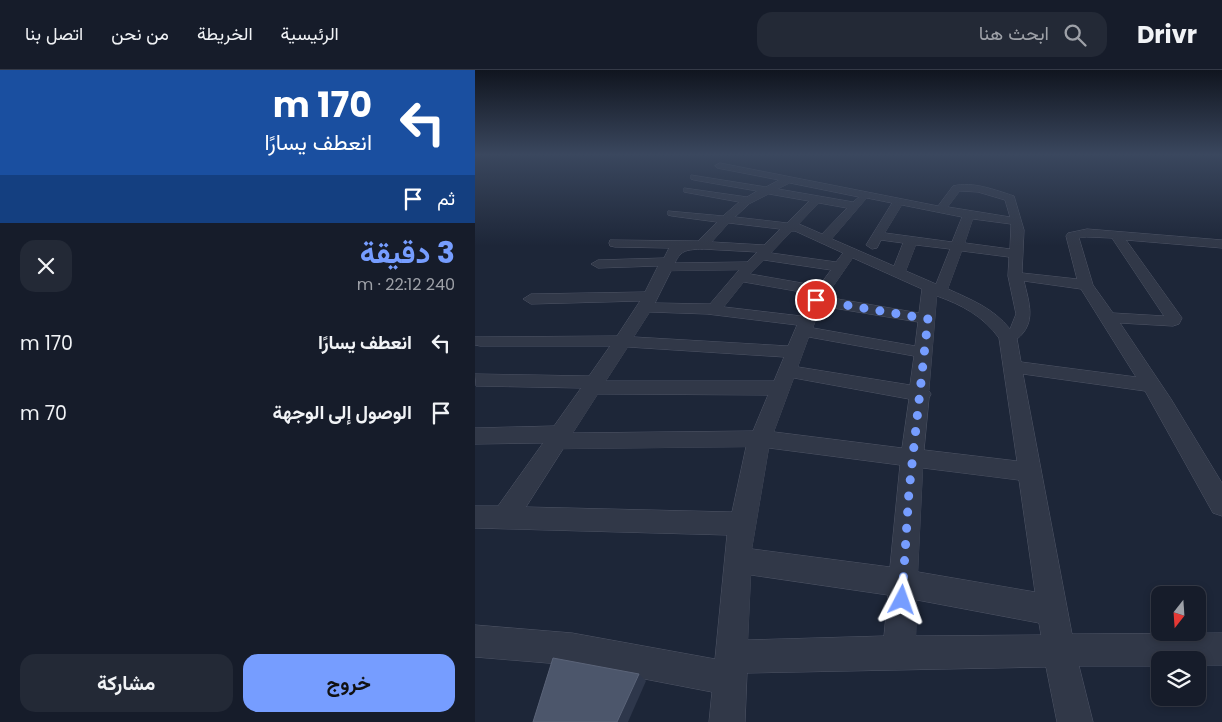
<!DOCTYPE html>
<html lang="ar">
<head>
<meta charset="utf-8">
<style>
	body { margin:0; font-family:Poppins,Vazirmatn,sans-serif; background:#232936; color:#f1f3f6; direction:rtl; height:100vh; display:flex; flex-direction:column; font-size:19px; white-space:nowrap }
	* { box-sizing:border-box; margin:0 }
	p { font-size:16px; color:#9ea1a8 }
	.icon { flex:none; width:28px; height:28px; fill:none; stroke:currentColor; stroke-width:2; stroke-linecap:round; stroke-linejoin:round }
	.map { position:relative; flex:1; overflow:hidden; direction:ltr }
	.drawer { display:flex; flex-direction:column; background:#161c2a; width:475px }
	.drawer>* { flex:none }
	.top-card { background:#1a4fa0; color:#fff; overflow:hidden }
	.needle { width:32px; rotate:197deg }
	.fabs { position:absolute; left:676px; top:516px; display:grid; gap:10px }
	.fabs a { display:grid; place-items:center; width:55px; height:55px; border-radius:10px; background:#161c2a; box-shadow:0 2px 8px #0003,0 0 0 1px #353a47; font-size:25px }
	.pin { position:absolute; display:grid; place-items:center; width:42px; height:42px; color:#fff; margin:-21px; border:2px solid #fff; border-radius:50%; box-shadow:0 1px 5px #0007 }
	.me { position:absolute; width:55px; margin:-28px; rotate:4deg; stroke-linejoin:round; filter:drop-shadow(0 0 4px #0008) }
	.turn { display:flex; align-items:center; gap:18px; height:105px; padding:0 20px; font-size:22px }
	.turn .icon { width:65px; height:65px; stroke-width:2.5 }
	.turn b { display:block; font-size:35px; line-height:42px }
	.then { display:flex; align-items:center; height:48px; padding:0 20px; background:#0003; gap:10px; font-size:19px }
	.round { display:grid; place-items:center; flex:none; width:52px; height:52px; border-radius:15px; background:#232936 }
	.headline { display:flex; align-items:center; justify-content:space-between; height:85px; padding:0 20px }
	h1 { font-size:30px; font-weight:700; line-height:38px; color:#769dff }
	.button { display:flex; gap:10px; margin-top:auto; padding:10px 20px }
	.button a { flex:1; height:58px; border-radius:15px; background:#769dff; color:#111; font-size:20px; font-weight:700; line-height:58px; text-align:center }
	.button a+a { background:#232936; color:#f1f3f6 }
	ul { padding:0; list-style:none }
	li { display:flex; align-items:center; gap:15px; height:70px; padding:0 20px }
	li div { flex:1 }
	li b { display:block; font-size:19px }
	li em { font-style:normal }
	header { display:flex; align-items:center; gap:30px; box-sizing:border-box; height:70px; padding:0 25px; background:#161c2a; border-bottom:1px solid #353a47 }
	header strong { font-size:24px }
	nav { display:flex; gap:28px; margin-inline-start:auto; font-size:18px }
	.search { width:350px; height:45px; background:#232936; display:flex; align-items:center; gap:12px; box-sizing:border-box; padding:0 18px; border-radius:15px; color:#9ea1a8; font-size:19px }
	main { display:flex; flex:1; min-height:0 }
	.map>svg:first-child { display:block }
	.lines { fill:none; stroke-linecap:round; stroke-linejoin:round }
	.minor-casing { stroke:#4f5566; stroke-width:1 }
	.minor { fill:#313848; fill-rule:evenodd }
	.shaded-wall { fill:#2e374b }
	.building { fill:#4c566b; stroke:#5b6479 }
	.route { stroke:#769dff; stroke-width:9; stroke-dasharray:0 16.2 }
</style>
</head>
<body>
<header>
<strong>Drivr</strong>
<div class="search"><svg class="icon" aria-label="search" viewBox="0 0 24 24"><circle cx="10" cy="10" r="6"/><path d="M15 15l6 6"/></svg>ابحث هنا</div>
<nav><a>الرئيسية</a><a>الخريطة</a><a>من نحن</a><a>اتصل بنا</a></nav>
</header>
<main>
<div class="map">
<svg width="747" height="652" viewBox="0 0 747 652">
	<rect width="100%" height="100%" fill="#1d2638"/>
	<g class="lines">
		<g class="minor-casing">
			<path id="minor" d="M245 93 463 136 478 116C498 111 520 120 539 126L549 160 547 203 602 209 591 166 593 163 612 159 747 170V178L651 170 707 248 704 254 698 256 645 253 696 329 747 413V446L738 443 670 321 548 304 597 564 747 563V595H722V590H685V596H604L618 652H582L571 597 272 603 270 652H234L237 622 97 595 0 587V555L97 563 240 589 252 465 0 458V436H23L68 373 0 374V358L79 356 106 318 1 316 0 304 114 306 135 276H5L0 275V267L142 266 165 231 56 234 48 229 56 224 170 222 183 196 123 198 116 194 123 190 189 188 194 178 140 177 135 176 134 173 135 170 223 171 242 152 197 146 193 145V141L248 146 264 132 209 122V118L272 127 282 121 219 110 216 109V105L291 117 304 110 242 98 240 96ZM315 113 384 127 378 132 303 119ZM485 121 503 122 530 130 535 147 473 137ZM294 124 334 131 312 153 260 147 274 134ZM392 128 417 133 391 175 397 179 402 178 406 170 428 173 419 196 357 169ZM344 133 372 138 347 164 324 154ZM427 135 487 147 477 172 410 163ZM498 149 536 154 535 179 490 173ZM254 153 305 159 289 175 237 172ZM317 161H320L368 183 361 192 296 183ZM612 167 637 168 689 246 638 243 618 215 604 168ZM441 175 475 179 461 214 431 201ZM227 179 282 182 272 192 200 193C206 179 213 180 227 179ZM487 181 534 187 533 206 541 244 535 259C518 238 497 230 473 219ZM378 188 447 219 444 243 351 227ZM289 190 356 200 344 216 275 204ZM264 200 235 234 180 233 196 201ZM549 211 606 219 661 307 546 292 542 269C562 253 554 233 549 211ZM269 212 338 224 326 246 249 237ZM462 226C487 235 508 246 524 268L542 391 449 380 454 328 456 324 454 321ZM346 236 443 252 440 276 338 258ZM175 242 232 244 322 255 313 276 159 267ZM334 267 439 286 435 315 323 297ZM153 277 309 287 299 311H131ZM319 308 434 329 427 378 299 362ZM123 324 293 325 278 361 98 363ZM271 377 257 442 51 437 88 379ZM294 378 425 395 415 497 277 479ZM448 398 544 410 560 522 443 502ZM276 505 413 525 409 566 273 570ZM442 530 564 553 566 565 441 566Z"/>
		</g>
		<use href="#minor" class="minor"/>
	</g>
	<path class="shaded-wall" d="M164 604 171 611 153 652H142Z"/>
	<path class="building" d="M78 588 164 604 142 652H58Z"/>
	<linearGradient id="sky" x2="0" y2="1"><stop stop-color="#10151f"/><stop offset="0.48" stop-color="#3a475e"/><stop offset="1" stop-color="#3a475e" stop-opacity="0"/></linearGradient>
	<rect width="747" height="176" fill="url(#sky)"/>
	<g class="lines">
		<path class="route" d="M341 230 453 249 434 421 427 530"/>
	</g>
</svg>
<div class="fabs">
<a><svg class="needle" viewBox="-14 -14 28 28"><path d="M0-13l5 13h-10z" fill="#e53935"/><path d="M0 13l5-13h-10z" fill="#9ea1a8"/></svg></a>
<a><svg class="icon" aria-label="layers" viewBox="0 0 24 24"><path d="M12 4l9 5-9 5-9-5zM3 14l9 5 9-5"/></svg></a>
</div>
<div class="pin" style="left:341px;top:230px;background:#d93025"><svg class="icon" aria-label="arrive" viewBox="0 0 24 24"><path d="M6 21V4h12l-3 4 3 4H6"/></svg></div>
<svg class="me" style="left:427px;top:530px" viewBox="-20 -20 40 40"><path d="M0-17L14 15 0 8-14 15z" fill="#769dff" stroke="#fff" stroke-width="4"/></svg>
</div>
<section class="drawer">
<div class="top-card">
<div class="turn"><svg class="icon" aria-label="left" viewBox="0 0 24 24"><path d="M17 20v-9H6M10 6l-5 5 5 5"/></svg><div><b>170 m</b>انعطف يسارًا</div></div>
<div class="then">ثم<svg class="icon" aria-label="arrive" viewBox="0 0 24 24"><path d="M6 21V4h12l-3 4 3 4H6"/></svg></div>
</div>
<div class="headline"><div><h1>3 دقيقة</h1><p>240 m · 22:12</p></div><a class="round"><svg class="icon" aria-label="close" viewBox="0 0 24 24"><path d="M6 6l12 12M18 6L6 18"/></svg></a></div>
<ul>
<li><svg class="icon" aria-label="left" viewBox="0 0 24 24"><path d="M17 20v-9H6M10 6l-5 5 5 5"/></svg><div><b>انعطف يسارًا</b></div><em>170 m</em></li>
<li><svg class="icon" aria-label="arrive" viewBox="0 0 24 24"><path d="M6 21V4h12l-3 4 3 4H6"/></svg><div><b>الوصول إلى الوجهة</b></div><em>70 m</em></li>
</ul>
<div class="button"><a>خروج</a><a>مشاركة</a></div>
</section>
</main>
</body>
</html>
